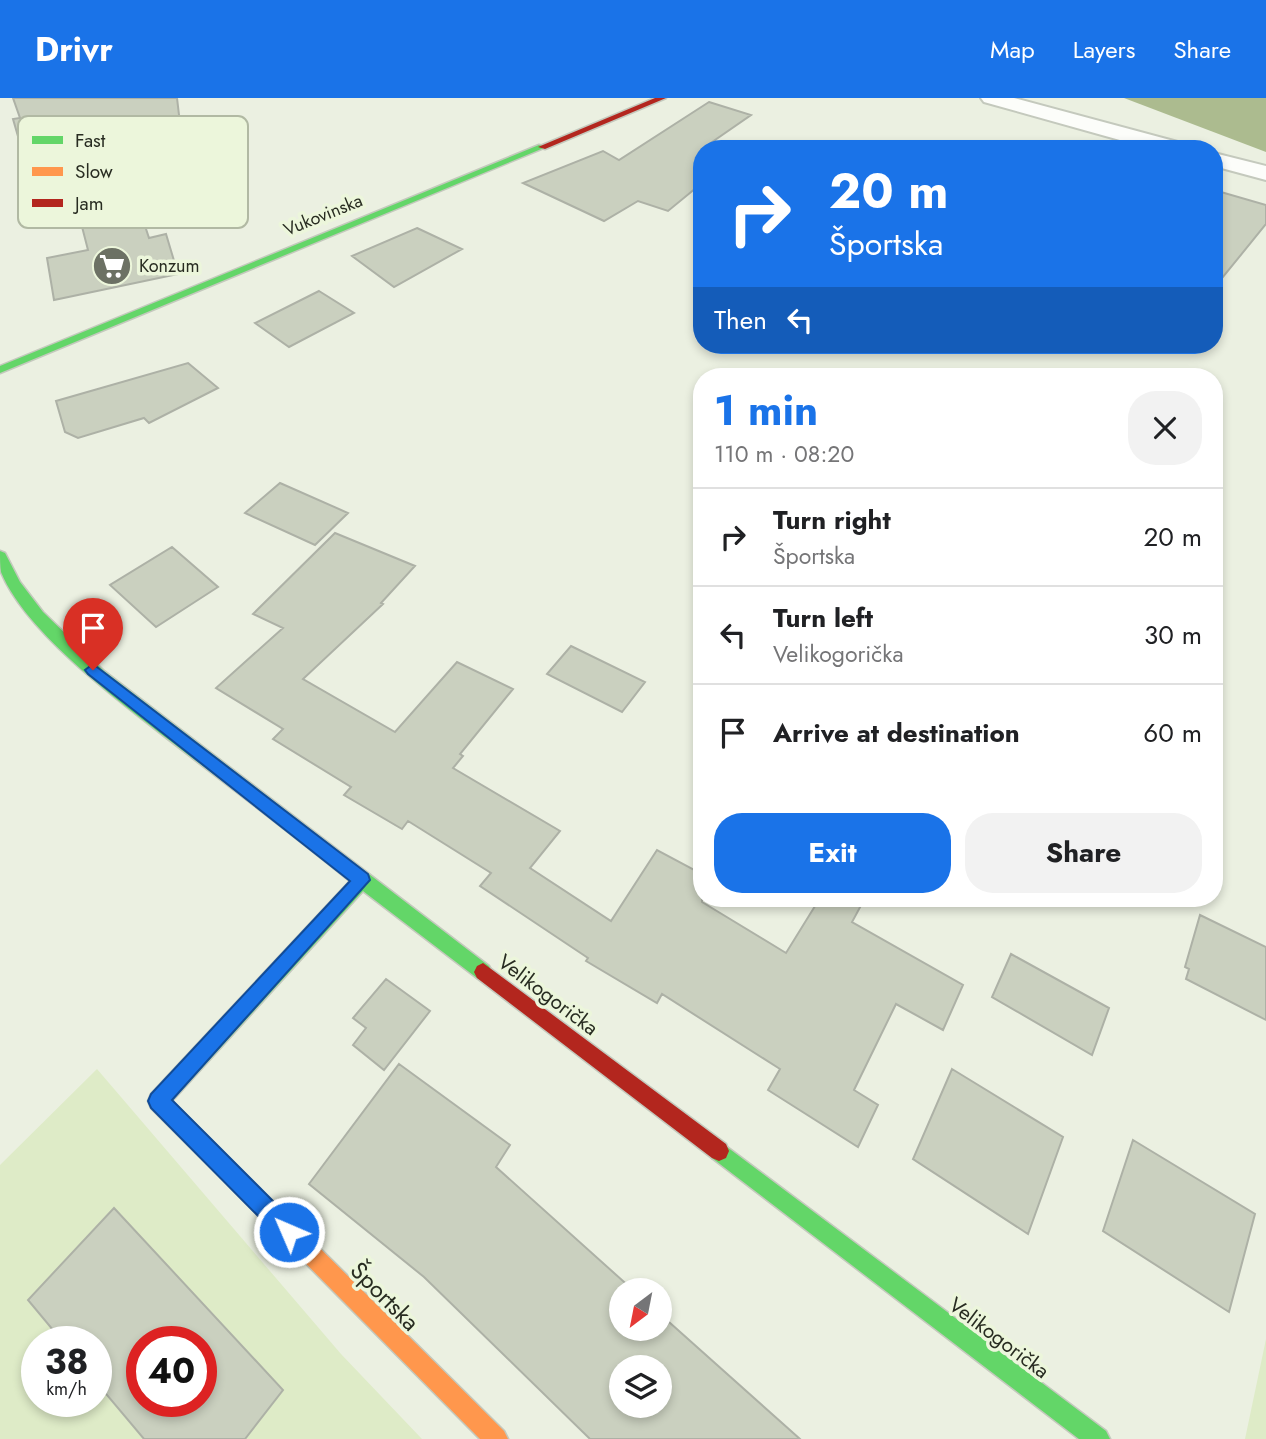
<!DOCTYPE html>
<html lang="en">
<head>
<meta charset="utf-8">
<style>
	body { margin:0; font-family:Jost,sans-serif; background:#f2f2f2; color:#202124; height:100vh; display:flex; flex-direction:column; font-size:26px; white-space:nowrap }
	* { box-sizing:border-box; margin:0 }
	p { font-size:23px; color:#757577 }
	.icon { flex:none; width:38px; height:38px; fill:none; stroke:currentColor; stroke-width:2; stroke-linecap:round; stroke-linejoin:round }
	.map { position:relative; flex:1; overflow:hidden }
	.panel { position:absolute; left:693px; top:270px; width:530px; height:539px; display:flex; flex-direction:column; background:#fff; border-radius:28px; box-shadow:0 4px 10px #0003 }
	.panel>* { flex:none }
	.guide { position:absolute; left:693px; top:42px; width:530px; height:214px; border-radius:28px; box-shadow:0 4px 10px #0003; background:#1a73e8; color:#fff; overflow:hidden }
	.needle { width:46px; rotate:212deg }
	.fabs { position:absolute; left:609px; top:1180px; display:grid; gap:14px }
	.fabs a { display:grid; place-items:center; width:63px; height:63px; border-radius:50%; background:#fff; box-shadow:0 4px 10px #0003; font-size:35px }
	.speed { position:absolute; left:21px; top:1228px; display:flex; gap:14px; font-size:35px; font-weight:700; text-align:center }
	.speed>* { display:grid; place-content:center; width:91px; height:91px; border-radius:50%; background:#fff; box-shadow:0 4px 10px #0003; line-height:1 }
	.speed small { font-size:18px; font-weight:400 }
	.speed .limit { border:10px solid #d22; background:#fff; color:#111 }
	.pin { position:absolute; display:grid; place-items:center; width:60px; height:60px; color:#fff; margin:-72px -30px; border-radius:50% 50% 50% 0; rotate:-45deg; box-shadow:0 0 7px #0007 }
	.pin .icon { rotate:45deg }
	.me { position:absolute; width:77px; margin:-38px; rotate:315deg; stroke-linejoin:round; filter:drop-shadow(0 0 5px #0008) }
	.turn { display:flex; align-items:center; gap:24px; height:147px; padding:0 21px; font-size:32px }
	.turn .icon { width:91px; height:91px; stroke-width:2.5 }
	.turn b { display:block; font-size:49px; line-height:60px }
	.then { display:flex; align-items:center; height:66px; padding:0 21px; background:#0003; gap:14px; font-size:26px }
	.round { display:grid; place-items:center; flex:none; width:74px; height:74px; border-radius:28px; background:#f2f2f2 }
	.overview { display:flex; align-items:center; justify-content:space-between; height:119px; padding:0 21px }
	h1 { font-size:42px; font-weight:700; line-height:52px; color:#1a73e8 }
	.button { display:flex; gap:14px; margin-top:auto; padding:14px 21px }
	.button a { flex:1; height:80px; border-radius:28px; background:#1a73e8; color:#fff; font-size:28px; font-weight:700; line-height:80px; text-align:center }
	.button a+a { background:#f2f2f2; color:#202124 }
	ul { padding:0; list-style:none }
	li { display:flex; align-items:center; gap:21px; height:98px; padding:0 21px; border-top:2px solid #e0e0e0 }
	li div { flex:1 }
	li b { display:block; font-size:26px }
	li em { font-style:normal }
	header { display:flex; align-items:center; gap:42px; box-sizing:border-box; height:98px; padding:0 35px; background:#1a73e8; color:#fff }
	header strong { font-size:33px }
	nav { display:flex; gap:38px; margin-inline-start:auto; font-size:24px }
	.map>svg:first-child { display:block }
	.green { fill:#deebc7; fill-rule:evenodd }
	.water { fill:#acbb8f }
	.building { fill:#cad0bf; stroke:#adb1a6; stroke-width:2; fill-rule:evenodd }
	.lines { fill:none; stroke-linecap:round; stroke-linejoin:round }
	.street-casing { stroke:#c4c9bd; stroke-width:4 }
	.fast-casing { stroke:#c4c9bd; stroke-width:3 }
	.slow-casing { stroke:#c4c9bd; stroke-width:3 }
	.jam-casing { stroke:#c4c9bd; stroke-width:3 }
	.street { fill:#fcfdfa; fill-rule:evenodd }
	.fast { fill:#63d668; fill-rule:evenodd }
	.slow { fill:#ff974d; fill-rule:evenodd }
	.jam { fill:#b3261e; fill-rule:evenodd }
	.route { fill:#1a73e8; stroke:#114b97; stroke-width:2 }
	.labels { text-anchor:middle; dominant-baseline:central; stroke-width:7; stroke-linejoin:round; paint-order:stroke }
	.far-street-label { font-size:18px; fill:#282c21; stroke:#ecf6db }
	.far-poi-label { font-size:18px; fill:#282c21; stroke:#ecf6db; text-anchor:start }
	.street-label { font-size:21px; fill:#282c21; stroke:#ecf6db }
	.near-street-label { font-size:24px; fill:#282c21; stroke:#ecf6db }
	.key { fill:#ecf6db; stroke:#b1b9a3; stroke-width:2 }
	.key-label { font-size:19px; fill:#282c21 }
</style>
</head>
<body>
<header>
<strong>Drivr</strong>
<nav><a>Map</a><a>Layers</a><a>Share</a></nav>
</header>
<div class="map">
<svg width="1266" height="1341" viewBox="0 0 1266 1341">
	<rect width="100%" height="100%" fill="#ebf0e1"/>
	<path class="green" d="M97 971 341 1256 422 1341H0V1067ZM37 1244H96V1304H37ZM142 1244H201V1304H142Z
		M1266 1241V1341H1245Z"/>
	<path class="water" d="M1124 0H1266V54Z"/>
	<path class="building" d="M13 0H177L181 34 149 40 159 60 125 67 149 140 166 136 178 176 54 202 47 160 88 152 62 51 24 59 13 21 20 20Z
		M709 4 751 17 702 51V85L668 113 638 103 604 123 523 85 603 53 619 62Z
		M1214 92 1266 107V126L1214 190Z
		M417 130 462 151 394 189 352 158Z
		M319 193 354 215 289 249 255 225Z
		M188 265 218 290 149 325 144 320 78 340 65 334 56 303Z
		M280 385 348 415 315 447 245 415Z
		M335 435 415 468 381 505 383 506 303 581 395 634 457 564 513 591 460 656 463 658 453 670 560 733 530 770 611 823 657 752 702 776V804L786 855 820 800H865L852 824 963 887 943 932 896 906 854 992 878 1007 858 1049 768 992 780 971 662 896 657 905 586 863 588 860 480 788 491 775 408 723 402 731 344 697 351 689 273 641 283 631 216 590 283 530 253 516Z
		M172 449 218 489 156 529 110 487Z
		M571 548 645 584 622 614 547 576Z
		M1200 817 1266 849V922L1186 881 1189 871 1185 869Z
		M1011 856 1109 910 1092 957 992 899Z
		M386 881 430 913 384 972 353 947 366 930 353 920Z
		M399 966 510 1047 496 1069 633 1192H621V1230H660V1216L800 1341H590L424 1179 309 1086ZM621 1269H660V1307H621Z
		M952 971 1063 1039 1028 1136 913 1061Z
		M1133 1042 1255 1116 1229 1214 1103 1133Z
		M114 1110 283 1292 245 1341H144L96 1284V1244H63L28 1202ZM142 1244H201V1304H142Z"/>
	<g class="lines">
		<g class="street-casing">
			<path id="street" d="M981 0H1014L1185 46 1187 51H1152L984 4Z
				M1214 55 1266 68V82L1214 68Z"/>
		</g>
		<g class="fast-casing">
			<path id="fast" d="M539 47 546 49 0 275V268Z
				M0 453 5 455 20 484 43 514 104 573 489 868 492 874 489 880 483 883 477 880 363 793 172 1003 234 1065 237 1072 234 1079 227 1082 220 1079 151 1010 148 1003 151 996 350 783C300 743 250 704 199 665 142 620 28 541 1 474 0 468 0 460 0 453Z
				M719 1043 1106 1333 1110 1341H1079L712 1060 709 1053 712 1046Z"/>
		</g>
		<g class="slow-casing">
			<path id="slow" d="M227 1062 234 1065 504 1333 508 1341H480L220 1079 217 1072 220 1065Z"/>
		</g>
		<g class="jam-casing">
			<path id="jam" d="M655 0H666L545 51 538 49Z
				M483 865 726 1046 729 1053 726 1060 719 1063 712 1060 477 880 474 874 477 868Z"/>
		</g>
		<use href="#street" class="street"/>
		<use href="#fast" class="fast"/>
		<use href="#slow" class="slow"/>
		<use href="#jam" class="jam"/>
	</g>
	<path class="route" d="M93 566 368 776 370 782 172 1002 297 1127 300 1134 297 1142 289 1145 282 1142 151 1010 148 1003 151 996 350 783 88 576 85 572Z"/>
	<defs>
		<g id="supermarket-disc" transform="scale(2.0125)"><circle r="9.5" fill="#6c7164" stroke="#ecf6db"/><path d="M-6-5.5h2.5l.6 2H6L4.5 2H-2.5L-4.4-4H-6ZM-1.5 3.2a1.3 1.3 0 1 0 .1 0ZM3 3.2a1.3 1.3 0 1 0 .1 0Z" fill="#fff"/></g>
	</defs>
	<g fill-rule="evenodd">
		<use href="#supermarket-disc" x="112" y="168"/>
	</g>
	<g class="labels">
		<g class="far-street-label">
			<text transform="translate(323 117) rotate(-22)">Vukovinska</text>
		</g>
		<g class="far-poi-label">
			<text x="139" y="168">Konzum</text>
		</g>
		<g class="street-label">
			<text transform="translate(548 897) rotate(37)">Velikogorička</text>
			<text transform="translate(999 1240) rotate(37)">Velikogorička</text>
		</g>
		<g class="near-street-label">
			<text transform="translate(385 1198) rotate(45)">Športska</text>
		</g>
	</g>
	<rect x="18" y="18" width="230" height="112" rx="10" class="key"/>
	<rect x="32" y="38" width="31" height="8" fill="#63d668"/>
	<rect x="32" y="69" width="31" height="9" fill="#ff974d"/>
	<rect x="32" y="101" width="31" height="8" fill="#b3261e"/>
	<g class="key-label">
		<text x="75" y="49">Fast</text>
		<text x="75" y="80">Slow</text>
		<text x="75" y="112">Jam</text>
	</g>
</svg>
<div class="fabs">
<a><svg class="needle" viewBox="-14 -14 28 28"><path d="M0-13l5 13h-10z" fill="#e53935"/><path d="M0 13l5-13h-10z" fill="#757577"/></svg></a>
<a><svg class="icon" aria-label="layers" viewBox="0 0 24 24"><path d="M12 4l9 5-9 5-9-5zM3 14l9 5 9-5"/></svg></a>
</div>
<div class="speed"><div>38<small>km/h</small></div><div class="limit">40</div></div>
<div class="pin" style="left:93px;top:572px;background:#d93025"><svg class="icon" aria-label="arrive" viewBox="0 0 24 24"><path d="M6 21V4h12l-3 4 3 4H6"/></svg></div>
<svg class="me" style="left:289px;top:1134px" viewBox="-20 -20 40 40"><circle r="17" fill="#1a73e8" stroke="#fff" stroke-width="3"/><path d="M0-11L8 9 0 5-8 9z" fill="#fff"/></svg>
<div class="guide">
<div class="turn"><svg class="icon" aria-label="right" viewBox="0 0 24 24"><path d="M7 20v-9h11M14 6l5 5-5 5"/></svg><div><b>20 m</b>Športska</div></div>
<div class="then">Then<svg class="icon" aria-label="left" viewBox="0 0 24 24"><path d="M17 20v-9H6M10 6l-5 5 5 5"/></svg></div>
</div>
<section class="panel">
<div class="overview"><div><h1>1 min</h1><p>110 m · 08:20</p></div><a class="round"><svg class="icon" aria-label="close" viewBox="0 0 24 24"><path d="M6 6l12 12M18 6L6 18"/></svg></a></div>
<ul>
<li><svg class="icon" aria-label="right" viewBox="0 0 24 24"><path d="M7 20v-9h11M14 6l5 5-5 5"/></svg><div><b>Turn right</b><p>Športska</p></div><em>20 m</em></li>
<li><svg class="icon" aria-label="left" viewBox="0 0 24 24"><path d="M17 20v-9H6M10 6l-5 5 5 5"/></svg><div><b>Turn left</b><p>Velikogorička</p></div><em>30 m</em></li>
<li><svg class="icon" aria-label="arrive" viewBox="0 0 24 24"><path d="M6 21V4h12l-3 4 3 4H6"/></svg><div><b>Arrive at destination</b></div><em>60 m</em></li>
</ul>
<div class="button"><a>Exit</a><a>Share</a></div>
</section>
</div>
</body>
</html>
